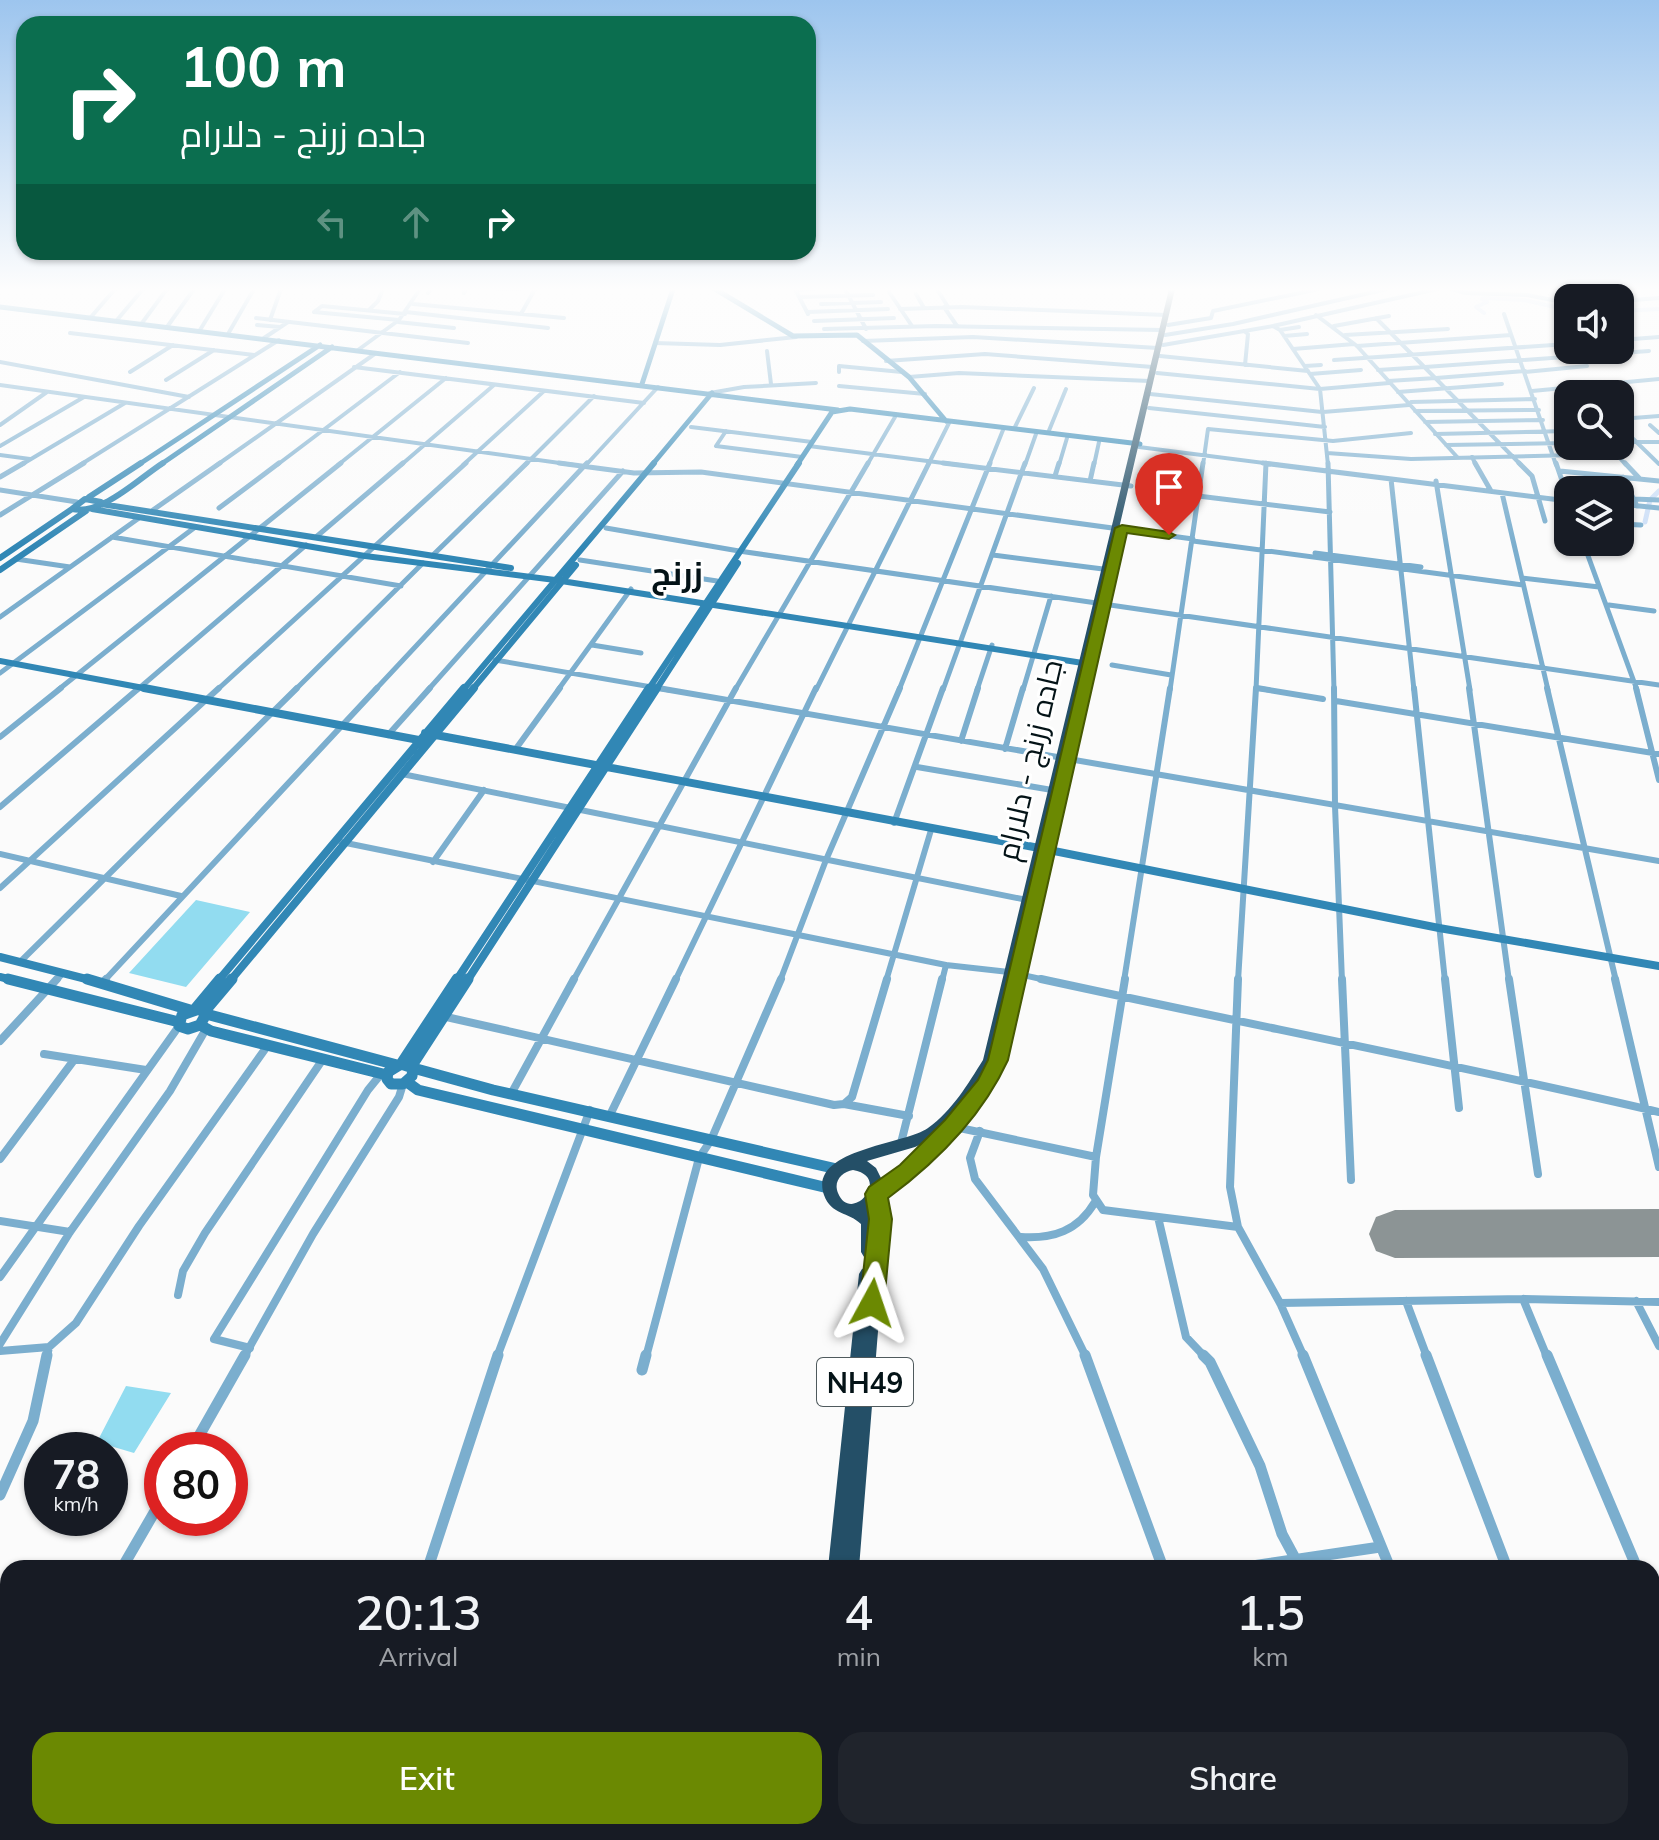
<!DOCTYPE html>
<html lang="en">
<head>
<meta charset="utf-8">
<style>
	body { margin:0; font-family:Mulish,Cairo,sans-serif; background:#20242c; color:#f1f3f6; height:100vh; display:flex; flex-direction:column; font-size:30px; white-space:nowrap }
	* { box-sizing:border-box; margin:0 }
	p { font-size:26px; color:#9ea1a6 }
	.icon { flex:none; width:44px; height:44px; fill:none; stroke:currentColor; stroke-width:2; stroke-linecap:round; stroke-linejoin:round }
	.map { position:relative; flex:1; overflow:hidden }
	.panel { position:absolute; left:0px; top:1560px; width:1660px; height:280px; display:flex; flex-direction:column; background:#171b24; border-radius:24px 24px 0 0; box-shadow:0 2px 6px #0004 }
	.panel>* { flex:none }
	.top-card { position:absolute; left:16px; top:16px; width:800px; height:244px; border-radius:24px; box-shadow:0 2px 6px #0004; background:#0b6e4f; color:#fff; overflow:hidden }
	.controls { position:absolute; left:1554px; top:284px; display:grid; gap:16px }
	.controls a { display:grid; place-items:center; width:80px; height:80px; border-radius:16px; background:#171b24; box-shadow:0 2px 6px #0004; font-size:40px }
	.speed { position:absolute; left:24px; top:1432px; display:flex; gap:16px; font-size:40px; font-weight:700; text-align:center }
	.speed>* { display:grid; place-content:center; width:104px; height:104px; border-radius:50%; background:#171b24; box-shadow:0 2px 6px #0004; line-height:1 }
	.speed small { font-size:20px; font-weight:400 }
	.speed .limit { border:12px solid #d22; background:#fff; color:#111 }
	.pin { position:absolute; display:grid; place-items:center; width:68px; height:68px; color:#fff; margin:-82px -34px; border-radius:50% 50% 50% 0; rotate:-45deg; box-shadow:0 0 8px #0007 }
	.pin .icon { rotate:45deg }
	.me { position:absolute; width:88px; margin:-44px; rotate:5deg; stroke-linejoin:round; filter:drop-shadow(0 0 6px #0008) }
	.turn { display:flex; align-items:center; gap:28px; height:168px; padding:0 32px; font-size:36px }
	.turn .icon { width:104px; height:104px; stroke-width:2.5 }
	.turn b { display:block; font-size:56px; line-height:68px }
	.lanes { display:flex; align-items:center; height:76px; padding:0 32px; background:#0003; justify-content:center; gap:40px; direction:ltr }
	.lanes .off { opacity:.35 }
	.eta { display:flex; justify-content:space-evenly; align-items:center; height:136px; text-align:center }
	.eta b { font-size:48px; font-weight:600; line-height:56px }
	.primary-button { display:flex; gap:16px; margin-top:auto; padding:16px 32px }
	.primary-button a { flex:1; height:92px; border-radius:24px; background:#6b8902; color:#fff; font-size:32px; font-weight:600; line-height:92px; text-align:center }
	.primary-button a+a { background:#20242c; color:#f1f3f6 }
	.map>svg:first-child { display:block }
	.green { fill:#92dcf0 }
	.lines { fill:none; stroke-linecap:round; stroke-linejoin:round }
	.canal-far1 { stroke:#cddff7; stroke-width:4 }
	.canal { stroke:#cddff7; stroke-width:5 }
	.runway { fill:#8c9495; fill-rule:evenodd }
	.street-far4 { stroke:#7baece; stroke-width:4 }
	.street-far3 { stroke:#7baece; stroke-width:5 }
	.street-far2 { stroke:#7baece; stroke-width:6 }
	.street-far1 { stroke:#7baece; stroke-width:8 }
	.street { stroke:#7baece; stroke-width:11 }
	.secondary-far4 { stroke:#3187b5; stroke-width:5 }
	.secondary-far3 { stroke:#3187b5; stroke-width:6 }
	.secondary-far2 { stroke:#3187b5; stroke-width:8 }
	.secondary-far1 { stroke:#3187b5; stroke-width:11 }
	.secondary { stroke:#3187b5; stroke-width:14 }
	.highway { fill:#244f67; fill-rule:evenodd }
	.route { fill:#6b8902; stroke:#465901; stroke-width:2 }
	.labels { text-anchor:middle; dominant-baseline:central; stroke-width:6; stroke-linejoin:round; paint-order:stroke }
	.shield { fill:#fff; stroke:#4f5a5d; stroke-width:2 }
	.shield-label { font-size:28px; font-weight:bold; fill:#041317 }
	.street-label { font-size:30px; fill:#041317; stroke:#fff }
	.far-district-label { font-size:32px; font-weight:bold; fill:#041317; stroke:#fff }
</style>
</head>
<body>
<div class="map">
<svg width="1659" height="1840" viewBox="0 0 1659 1840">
	<rect width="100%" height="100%" fill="#fbfbfb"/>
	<path class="green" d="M196 900 250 912 186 987 129 973Z
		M126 1386 171 1393 134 1453 97 1442Z"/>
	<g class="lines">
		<path class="canal-far1" d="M1620 311 1659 309
			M1484 313 1476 307 1487 302 1482 299 1485 298 1524 300 1568 310"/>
		<path class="canal" d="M1645 522 1650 500 1659 491"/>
		<path class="runway" d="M1659 1209V1257L1395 1258 1376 1251 1369 1234 1376 1217 1395 1210Z"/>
		<path class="street-far4" d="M497 289H519
			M795 289 808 314
			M845 289 866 329
			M937 289 948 307
			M1451 289 1466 293 1527 295 1568 303
			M1577 289 1594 292
			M796 290 814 289
			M889 292 912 326
			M428 293 431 289
			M464 293 466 289
			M916 294 924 308
			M800 297 873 295
			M1620 301 1659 298
			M413 304 564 318
			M821 304 881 302
			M944 307 957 326
			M900 309 962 307 1166 315
			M369 310 378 301 383 289
			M314 312 322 306 405 314
			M314 312 399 320
			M406 312 548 328
			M807 312 888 309
			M521 314 535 289
			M1504 314 1556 465
			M1316 315 1357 346 1458 458
			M91 317 115 289
			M256 318 468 343
			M1376 318 1521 465
			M117 320 143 289
			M270 320 281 289
			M814 321 894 318
			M398 322 454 328
			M142 323 167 289
			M257 325 280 327
			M1168 325 1211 318 1213 311 1319 289
			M1273 326 1280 330 1320 389 1328 465
			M1334 326 1389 316
			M167 327 194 289
			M824 329 936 326 1162 330
			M200 330 225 289
			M1280 330 1299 327
			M1244 331 1248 334 1245 365
			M70 333 254 355
			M228 334 254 289
			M1165 335 1233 324 1387 289
			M1345 335 1448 329
			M1284 336 1307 334
			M264 338 288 322
			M1620 340 1659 337
			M863 341 973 337 1158 348
			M655 343 720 345 796 337
			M1163 345 1273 326 1437 289
			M1357 346 1511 335
			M1293 349 1354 344
			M358 350 399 320 420 289
			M767 351 771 384
			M1160 356 1308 371
			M1334 360 1568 344
			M886 361 985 354 1153 367
			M0 362 189 397
			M1305 366 1321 365
			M354 367 644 403
			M1425 367 1649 351
			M1378 370 1425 367
			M130 372 173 345
			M839 372V366L902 372
			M1525 372 1587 366
			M1157 373 1320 389 1389 383
			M1310 374 1361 370
			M909 377 959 373 1150 381
			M1436 378 1525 371
			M166 380 214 350
			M1388 381 1436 378
			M0 385 574 465
			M839 386 925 394
			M1532 391 1659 379
			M1398 392 1502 384
			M710 393 744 387 816 383
			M1150 394 1322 412
			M1149 408 1325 427
			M1415 411 1539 410
			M1323 412 1409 405 1411 402 1535 399
			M1620 419 1659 416
			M1425 422 1543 420
			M0 425 47 392
			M1650 425 1659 433
			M1620 426 1659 464
			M691 427 812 442
			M1014 429 1034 388
			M726 431 716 446 802 457
			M1048 433 1066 389
			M1435 434 1568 431
			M1620 442H1659
			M1446 445 1568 443
			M0 446 84 397
			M809 446 959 465
			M1609 446 1626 465
			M1139 447 1279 465
			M1327 453 1411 459 1617 454
			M0 455 30 459
			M1472 457 1476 465
			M21 465 125 403
			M80 465 279 340
			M217 465 376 353
			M277 465 400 372
			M338 465 446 378
			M401 465 494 385
			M463 465 544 391
			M525 465 594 396
			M586 465 658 387
			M867 465 895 417
			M928 465 949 423
			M989 465 1003 430
			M1025 465 1036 434
			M1059 465 1067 438
			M1094 465 1099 442
			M1203 465 1208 429 1333 441 1411 433"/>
		<path class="street-far3" d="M559 463 634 473 701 472 1193 539
			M943 463 1131 486
			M1263 463 1568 501
			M1328 463 1334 690
			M1475 463 1491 491
			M1519 463 1532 476 1545 521
			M1556 463 1568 498
			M1625 463 1640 479
			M1560 471 1659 481
			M1055 476 1059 463
			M0 477 24 463
			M1623 477 1637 506
			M1391 479 1414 690
			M1090 481 1094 463
			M1436 481 1470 690
			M0 490 77 502
			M1502 493 1548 690
			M1198 496 1330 512
			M1634 499 1659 500
			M1620 504 1659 508
			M219 508 279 463
			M153 510 220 463
			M0 515 84 463
			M1620 524 1641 525
			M606 528 739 551 1659 685
			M112 537 401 586
			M316 537 403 463
			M1193 541 1523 585
			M1583 542 1637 690
			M1315 553 1421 567
			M993 555 1103 569
			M432 556 527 463
			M16 559 70 567
			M580 560 717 581
			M1522 578 1599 587
			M1609 605 1654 611
			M0 617 139 518
			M592 645 641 653
			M495 660 669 690
			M1112 665 1171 675
			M0 673 194 528
			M1256 688 1269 690
			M58 690 341 463
			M137 690 306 545
			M217 690 466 463
			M295 690 423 563
			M375 690 587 463
			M428 690 623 471
			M558 690 631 589
			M735 690 868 463
			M816 690 929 463
			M899 690 990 463
			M943 690 1025 463
			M977 690 992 645
			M1023 690 1051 596
			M1170 690 1203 463
			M1256 690 1266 463"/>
		<path class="street-far2" d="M658 688 1659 861
			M1257 688 1323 699
			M1334 688 1335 806 1342 981
			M1414 688 1445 981
			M1469 688 1509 981
			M1547 688 1616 981
			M1636 688 1659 780
			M1336 701 1659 754
			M388 735 430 688
			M0 737 61 688
			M961 741 978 688
			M1005 749 1023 688
			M515 750 560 688
			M917 767 1052 790
			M402 774 1027 900
			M0 807 139 688
			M894 823 943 688
			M341 842 946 965 1009 972 1050 981
			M0 854 181 896
			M433 862 484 790
			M0 888 219 688
			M20 962 297 688
			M56 981 63 973
			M104 981 377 688
			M573 981 736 688
			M675 981 816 688
			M780 981 826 860 900 688
			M886 981 931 830
			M942 981 946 965
			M1124 981 1170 688
			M1238 981 1256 688"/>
		<path class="street-far1" d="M1041 979C1247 1024 1454 1064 1659 1112
			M1125 979 1096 1157 1093 1195 1103 1210 1238 1227
			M1238 979 1230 1187 1238 1227 1280 1303 1304 1357
			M1342 979 1351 1180
			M1445 979 1459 1108
			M1509 979 1538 1174
			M1615 979 1659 1167
			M102 983 106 979
			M442 1016 834 1105 844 1104 852 1097 887 979
			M0 1041 57 979
			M44 1054 146 1070
			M511 1094 574 979
			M844 1104 909 1116
			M610 1115 676 979
			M955 1127 1096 1157
			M980 1131 970 1158 975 1179 1043 1269 1086 1357
			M901 1143 942 979
			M0 1159 74 1060
			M1158 1217 1186 1337 1205 1357
			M0 1221 70 1232
			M1021 1237C1053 1239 1078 1231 1095 1202
			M0 1277 179 1026
			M178 1295 183 1271 205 1233 323 1059
			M1523 1299 1547 1357
			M1406 1301 1427 1357
			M1636 1301 1659 1346
			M1280 1303 1523 1299 1659 1302
			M0 1344 70 1232 170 1091 206 1029
			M250 1348 214 1339 368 1090 381 1074
			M0 1351 49 1347
			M47 1357 49 1347 76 1323 139 1226 268 1045
			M244 1357 313 1234 399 1097 403 1084
			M497 1357 590 1110
			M646 1357 699 1158 711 1140 781 979"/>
		<path class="street" d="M1085 1355 1163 1568
			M1203 1355 1210 1362 1260 1466 1282 1534 1296 1560
			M1303 1355 1390 1568
			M1426 1355 1507 1568
			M1547 1355 1637 1568
			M642 1370 646 1355
			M191 1450 245 1355
			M0 1495 33 1421 47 1355
			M122 1568 162 1499
			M428 1568 498 1355
			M1239 1568 1380 1547
			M1652 1604 1657 1616
			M0 1749 8 1738
			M972 1832V1840
			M1122 1832V1840
			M1302 1832 1305 1840
			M1497 1832 1500 1840
			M45 1840 67 1832
			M341 1840 344 1832
			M1184 1840 1260 1832"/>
		<path class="secondary-far4" d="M715 289 793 336 857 335 909 377 946 421
			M0 307 838 410
			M642 384 673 289
			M138 465 320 345
			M160 465 332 347
			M652 465 712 393
			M797 465 832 412 850 409 1140 444"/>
		<path class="secondary-far3" d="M89 497 141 463
			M101 502 85 499 72 509C103 515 138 479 163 463
			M101 504 511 568
			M92 509 365 556 555 580 1089 664
			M0 558 72 509
			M0 570 86 511
			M0 661 154 690
			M463 690 654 463
			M472 690 576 565
			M648 690 799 463
			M656 690 738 563"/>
		<path class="secondary-far2" d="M144 688 424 741
			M425 733 1039 848 1439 928 1659 966
			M0 957 94 981
			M0 977 16 981
			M218 981 464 688
			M230 981 474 688
			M456 981 649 688
			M467 981 657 688"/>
		<path class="secondary-far1" d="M8 979 179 1022
			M87 979 190 1010
			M195 1009 220 979
			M199 1009 206 1014 200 1025 188 1029 179 1026 182 1015Z
			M205 1011 232 979
			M206 1014 397 1065
			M200 1025 211 1031 387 1075
			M401 1064 457 979
			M401 1064 413 1068 412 1076 403 1084H391L387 1079 388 1072Z
			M411 1067 468 979
			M413 1068 493 1090 837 1169
			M407 1082 418 1090 828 1188"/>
		<path class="secondary" d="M1652 1780 1659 1791"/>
		<path class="highway" d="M1169 289H1175L1113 554 1119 556 1109 600 1102 602 1089 659 1096 661 1043 893 1041 896H1034L1029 918 1034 919 1036 922C1026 968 1021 1017 1004 1061 982 1119 932 1163 882 1198L887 1219 859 1568H828L859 1274 862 1269 868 1267 869 1259 864 1257 861 1252V1224C849 1212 831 1215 824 1195 808 1149 904 1145 928 1128 952 1111 968 1084 983 1060ZM933 1139 883 1182 876 1168 867 1161 915 1147ZM853 1170C893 1177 851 1225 838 1193 833 1181 842 1172 853 1170Z
			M802 1832H838V1840H801Z"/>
	</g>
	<linearGradient id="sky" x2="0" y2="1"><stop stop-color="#9dc5ee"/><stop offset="0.53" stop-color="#fdfdfd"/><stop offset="1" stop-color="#fdfdfd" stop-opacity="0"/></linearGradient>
	<rect width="1659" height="546" fill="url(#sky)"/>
	<path class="route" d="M1122 525 1169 532 1175 535 1169 539 1127 533 1008 1060C982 1117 938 1161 888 1198L892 1219 884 1303 881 1311 872 1315 864 1311 860 1303 869 1219 865 1194 869 1187 900 1165 945 1120 978 1080 988 1060 1115 528Z"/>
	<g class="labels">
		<rect class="shield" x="817" y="1358" width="96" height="48" rx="6"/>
		<g class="shield-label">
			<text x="865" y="1382">NH49</text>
		</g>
		<g class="street-label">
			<text transform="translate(1029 760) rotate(-77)">جاده زرنج - دلارام</text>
		</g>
		<g class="far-district-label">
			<text x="677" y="573">زرنج</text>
		</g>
	</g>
</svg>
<div class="controls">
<a><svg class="icon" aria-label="sound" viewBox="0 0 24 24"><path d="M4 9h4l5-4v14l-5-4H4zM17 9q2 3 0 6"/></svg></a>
<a><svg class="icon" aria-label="search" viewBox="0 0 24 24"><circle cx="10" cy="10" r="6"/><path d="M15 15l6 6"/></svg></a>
<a><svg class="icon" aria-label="layers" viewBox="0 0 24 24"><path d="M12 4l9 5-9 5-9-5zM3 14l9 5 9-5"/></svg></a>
</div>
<div class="speed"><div>78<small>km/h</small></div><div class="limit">80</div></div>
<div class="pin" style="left:1169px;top:535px;background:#d93025"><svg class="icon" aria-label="arrive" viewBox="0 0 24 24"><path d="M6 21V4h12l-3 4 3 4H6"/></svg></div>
<svg class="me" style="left:872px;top:1303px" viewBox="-20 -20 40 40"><path d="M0-17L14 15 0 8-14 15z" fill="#6b8902" stroke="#fff" stroke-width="4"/></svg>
<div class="top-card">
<div class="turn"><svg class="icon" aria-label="right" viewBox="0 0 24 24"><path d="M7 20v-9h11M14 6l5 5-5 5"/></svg><div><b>100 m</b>جاده زرنج - دلارام</div></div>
<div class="lanes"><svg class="icon off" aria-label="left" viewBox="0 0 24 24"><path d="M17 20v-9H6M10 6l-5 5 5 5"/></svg><svg class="icon off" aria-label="ahead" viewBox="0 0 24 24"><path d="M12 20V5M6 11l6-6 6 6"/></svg><svg class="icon" aria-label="right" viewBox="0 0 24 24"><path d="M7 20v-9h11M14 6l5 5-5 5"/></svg></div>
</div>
<section class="panel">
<div class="eta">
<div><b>20:13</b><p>Arrival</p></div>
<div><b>4</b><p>min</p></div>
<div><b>1.5</b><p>km</p></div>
</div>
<div class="primary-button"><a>Exit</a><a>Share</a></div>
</section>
</div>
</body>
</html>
